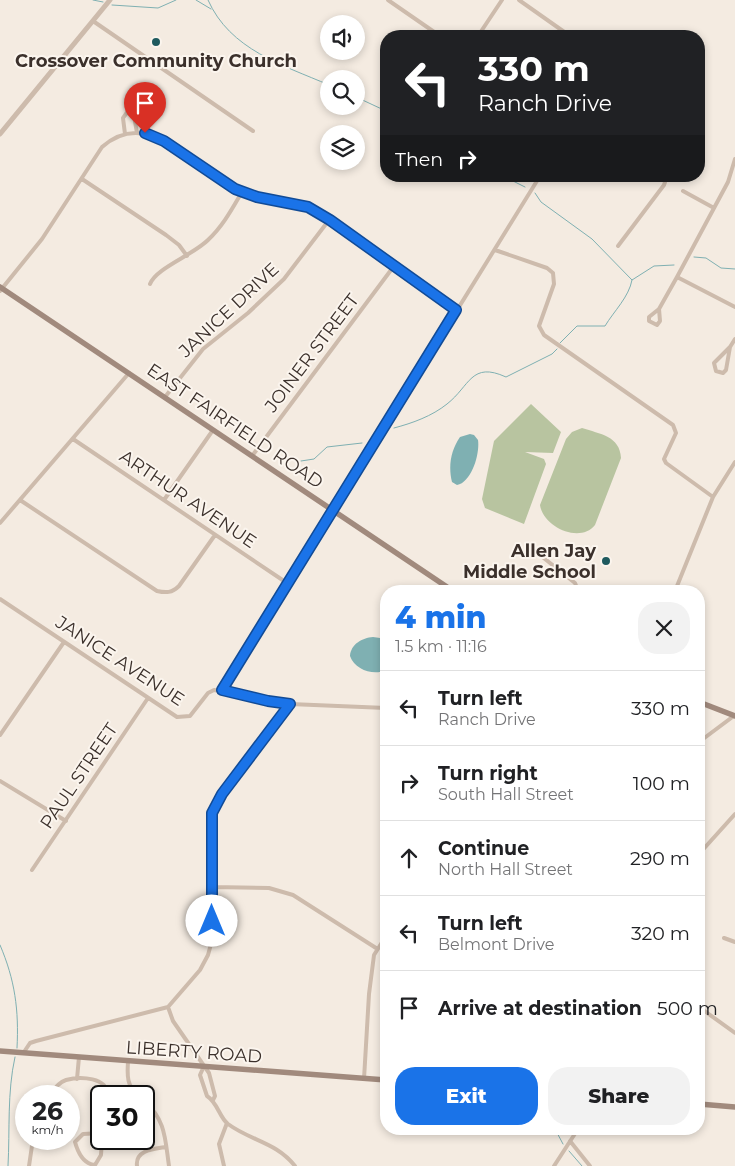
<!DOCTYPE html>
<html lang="en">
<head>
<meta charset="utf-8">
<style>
	body { margin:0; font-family:Montserrat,sans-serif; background:#f2f2f2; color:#202124; height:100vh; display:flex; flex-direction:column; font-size:19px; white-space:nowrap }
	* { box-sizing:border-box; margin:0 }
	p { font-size:16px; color:#757577 }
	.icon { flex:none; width:28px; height:28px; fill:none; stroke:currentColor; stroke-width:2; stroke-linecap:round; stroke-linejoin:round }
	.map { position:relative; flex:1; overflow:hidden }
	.drawer { position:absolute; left:380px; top:585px; width:325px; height:550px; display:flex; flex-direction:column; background:#fff; border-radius:20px; box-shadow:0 2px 8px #0003 }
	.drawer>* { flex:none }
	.hud { position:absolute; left:380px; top:30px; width:325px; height:152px; border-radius:20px; box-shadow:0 2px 8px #0003; background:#202124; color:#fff; overflow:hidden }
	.tools { position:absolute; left:320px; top:15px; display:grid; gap:10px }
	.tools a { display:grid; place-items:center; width:45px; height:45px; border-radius:50%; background:#fff; box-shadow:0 2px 8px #0003; font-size:25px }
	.speed { position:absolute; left:15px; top:1085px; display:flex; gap:10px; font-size:25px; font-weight:700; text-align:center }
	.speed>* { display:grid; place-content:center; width:65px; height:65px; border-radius:50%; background:#fff; box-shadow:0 2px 8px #0003; line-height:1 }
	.speed small { font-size:12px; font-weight:400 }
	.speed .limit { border:2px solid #111; border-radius:8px; background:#fff; color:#111 }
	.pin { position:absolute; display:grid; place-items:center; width:42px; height:42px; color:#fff; margin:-51px -21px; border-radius:50% 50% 50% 0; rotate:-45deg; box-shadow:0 0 5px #0007 }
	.pin .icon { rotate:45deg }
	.me { position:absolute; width:55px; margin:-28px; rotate:0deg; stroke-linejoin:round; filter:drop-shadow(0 0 4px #0008) }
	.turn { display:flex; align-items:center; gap:18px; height:105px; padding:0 15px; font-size:22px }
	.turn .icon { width:65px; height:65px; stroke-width:2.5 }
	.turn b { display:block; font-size:35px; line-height:42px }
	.then { display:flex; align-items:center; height:48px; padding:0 15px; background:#0003; gap:10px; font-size:19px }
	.round { display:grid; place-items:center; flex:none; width:52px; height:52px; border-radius:20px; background:#f2f2f2 }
	.head { display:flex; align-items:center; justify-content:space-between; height:85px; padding:0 15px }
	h1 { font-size:30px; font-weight:800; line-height:38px; color:#1a73e8 }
	.action { display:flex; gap:10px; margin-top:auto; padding:10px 15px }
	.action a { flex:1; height:58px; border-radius:20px; background:#1a73e8; color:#fff; font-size:20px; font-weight:800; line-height:58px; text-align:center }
	.action a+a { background:#f2f2f2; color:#202124 }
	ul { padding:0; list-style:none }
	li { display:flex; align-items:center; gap:15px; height:75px; padding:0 15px; border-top:1px solid #e0e0e0 }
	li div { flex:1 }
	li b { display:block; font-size:19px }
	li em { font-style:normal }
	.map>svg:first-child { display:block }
	.green { fill:#b8c4a0 }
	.water { fill:#7fb0b2 }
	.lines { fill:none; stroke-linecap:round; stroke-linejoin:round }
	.stream { stroke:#7fb0b2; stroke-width:1 }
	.minor { stroke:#cdbbac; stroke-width:4 }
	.tertiary { stroke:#cdbbac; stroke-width:5 }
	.secondary { stroke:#a18a7d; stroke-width:5.5 }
	.route-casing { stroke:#114b97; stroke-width:12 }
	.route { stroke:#1a73e8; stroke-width:9 }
	.poi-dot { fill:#1f5a5e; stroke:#fbf5ee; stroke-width:2 }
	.labels { text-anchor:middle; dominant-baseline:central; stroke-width:4; stroke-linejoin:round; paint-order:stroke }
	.poi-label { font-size:18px; font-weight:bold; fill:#3b302b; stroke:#fbf5ee }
	.street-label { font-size:18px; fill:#3b302b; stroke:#fbf5ee }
</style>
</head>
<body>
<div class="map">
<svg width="735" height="1166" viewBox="0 0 735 1166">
	<rect width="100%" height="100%" fill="#f4ebe1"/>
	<path class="green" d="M531 404 561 432 553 453 525 452 544 459 546 464 524 524 485 508 482 499 494 441Z
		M582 428C600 434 620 436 621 458L595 525C580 544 543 527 540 505L566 439 572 432Z"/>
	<path class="water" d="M470 434 474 435 478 440C480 453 472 482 457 485L452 482C448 466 451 450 460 437Z
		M373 637 380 638 386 644V670C374 676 355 670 350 656 351 644 362 638 373 637Z"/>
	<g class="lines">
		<path class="stream" d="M93 0 103 2
			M196 0 211 9
			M208 0C230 50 283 65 329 85
			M112 5 158 8 176 0
			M356 97 386 111
			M503 176 525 187
			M535 193 541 202 592 239 632 280 654 266 674 265
			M694 257 706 258 721 268 735 269
			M560 343 577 326H605C614 311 629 297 632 280
			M394 428C413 423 432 416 447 404 470 386 471 361 506 377L552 354 557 349
			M301 461 314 459 327 447 362 443
			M0 945C15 980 19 1010 17 1048
			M555 1129 563 1144
			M569 1151 582 1166
			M8 1166C10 1129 7 1093 15 1057"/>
		<path class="minor" d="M388 0 440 36
			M519 0 570 36
			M93 21 253 131
			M478 36 502 0
			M125 134 123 118 128 111 134 116 137 133
			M82 179 166 235 179 245 187 256
			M683 191 714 208
			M618 246 664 185 666 179 662 176
			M495 250 547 268 553 273 554 284 539 326 544 335 673 425 676 433 664 459 666 463 713 497
			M677 277 735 307
			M150 284C156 268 193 255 208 240 223 226 232 209 242 192
			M0 291 42 239 102 147C121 130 142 129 164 141L235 189 257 197 308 207 322 215 456 310
			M659 309 660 321 657 325 649 321V317L659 309 677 277 728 182 735 159
			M730 347 714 363 716 371 723 373 726 370 730 347 735 339
			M165 397 203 349 248 313 284 279 329 220
			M73 439 287 583
			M252 456 394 266
			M20 500 157 591C166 593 172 593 179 586L215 535
			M164 500 213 430
			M0 523 129 373
			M530 547 575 583 578 591
			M675 591 713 497 735 462
			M0 599 177 717 190 716 208 693 214 690 290 704 386 708
			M222 690 540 176
			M0 735 64 642
			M699 742 735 715
			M0 781 66 821
			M699 854 735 814
			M32 870 148 698
			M212 887 269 888 293 895 376 948
			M724 938 735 942
			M168 1007 173 1021 209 1073 215 1096 213 1100
			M699 1007 735 1033
			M24 1052 30 1043 36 1041 168 1007 200 970 208 955 211 944 212 813 223 794 290 704
			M128 1062C127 1076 127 1086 138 1096
			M204 1066 200 1075 207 1096C218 1103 219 1117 228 1124 251 1141 276 1142 295 1166
			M77 1079 79 1057
			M364 1079 369 994 374 955 386 936
			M49 1096C53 1090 59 1082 66 1080 80 1076 109 1077 107 1096
			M144 1101C166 1120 165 1139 169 1166
			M101 1133 83 1134 75 1142C78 1153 84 1164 95 1165L101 1155 102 1139
			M570 1141 590 1166
			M29 1166 33 1139
			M137 1166C135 1150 154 1149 166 1147
			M224 1166 219 1144 227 1123
			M554 1166 578 1129"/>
		<path class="tertiary" d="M0 134 110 0"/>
		<path class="secondary" d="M0 287 453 591
			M699 702 735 716
			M0 1051 386 1080
			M699 1104 735 1107"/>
	</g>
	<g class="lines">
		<g class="route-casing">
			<path id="route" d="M145 133 164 141 235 189 257 197 308 207 330 220 456 310 222 690 268 701 290 704 222 794 212 813V921"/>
		</g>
		<use href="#route" class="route"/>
	</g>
	<g class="poi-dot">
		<circle cx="156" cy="42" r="5"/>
		<circle cx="606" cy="561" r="5"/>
	</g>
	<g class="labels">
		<g class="poi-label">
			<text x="156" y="61">Crossover Community Church</text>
			<text x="596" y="551" text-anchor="end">Allen Jay<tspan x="596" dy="21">Middle School</tspan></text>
		</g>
		<g class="street-label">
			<text transform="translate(229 310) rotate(-43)">JANICE DRIVE</text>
			<text transform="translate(312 353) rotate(-53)">JOINER STREET</text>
			<text transform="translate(235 426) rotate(34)">EAST FAIRFIELD ROAD</text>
			<text transform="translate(188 499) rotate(34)">ARTHUR AVENUE</text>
			<text transform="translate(120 661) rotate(33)">JANICE AVENUE</text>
			<text transform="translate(79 776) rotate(-56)">PAUL STREET</text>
			<text transform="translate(194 1052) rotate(4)">LIBERTY ROAD</text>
		</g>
	</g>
</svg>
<div class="tools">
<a><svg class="icon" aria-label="sound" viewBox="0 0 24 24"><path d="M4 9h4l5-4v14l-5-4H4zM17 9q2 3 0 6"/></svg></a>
<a><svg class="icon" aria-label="search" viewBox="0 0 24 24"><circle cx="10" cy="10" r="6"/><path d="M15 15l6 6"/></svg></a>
<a><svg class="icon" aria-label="layers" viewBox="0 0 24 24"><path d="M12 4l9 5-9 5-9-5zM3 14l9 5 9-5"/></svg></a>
</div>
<div class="speed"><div>26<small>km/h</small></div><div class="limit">30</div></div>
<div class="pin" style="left:145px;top:133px;background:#d93025"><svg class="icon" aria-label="arrive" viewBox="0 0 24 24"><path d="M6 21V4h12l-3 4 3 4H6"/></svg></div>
<svg class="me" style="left:212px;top:921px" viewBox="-20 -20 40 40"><circle r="19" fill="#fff"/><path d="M0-13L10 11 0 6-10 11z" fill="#1a73e8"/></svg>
<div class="hud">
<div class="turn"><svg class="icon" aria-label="left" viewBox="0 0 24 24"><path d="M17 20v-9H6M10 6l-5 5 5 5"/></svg><div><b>330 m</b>Ranch Drive</div></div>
<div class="then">Then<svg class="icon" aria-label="right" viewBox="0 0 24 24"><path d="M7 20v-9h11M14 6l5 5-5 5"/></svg></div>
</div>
<section class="drawer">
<div class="head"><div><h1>4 min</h1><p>1.5 km · 11:16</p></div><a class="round"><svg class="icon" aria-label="close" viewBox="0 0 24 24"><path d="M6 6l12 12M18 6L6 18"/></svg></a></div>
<ul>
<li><svg class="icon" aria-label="left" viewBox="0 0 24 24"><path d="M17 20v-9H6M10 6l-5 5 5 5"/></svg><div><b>Turn left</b><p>Ranch Drive</p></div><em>330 m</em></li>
<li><svg class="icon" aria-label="right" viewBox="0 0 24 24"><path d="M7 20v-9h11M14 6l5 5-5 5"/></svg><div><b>Turn right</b><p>South Hall Street</p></div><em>100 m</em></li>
<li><svg class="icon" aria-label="ahead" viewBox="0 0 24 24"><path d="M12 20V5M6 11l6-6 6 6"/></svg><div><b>Continue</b><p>North Hall Street</p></div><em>290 m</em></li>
<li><svg class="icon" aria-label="left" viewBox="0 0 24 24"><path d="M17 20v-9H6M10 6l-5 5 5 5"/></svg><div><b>Turn left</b><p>Belmont Drive</p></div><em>320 m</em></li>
<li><svg class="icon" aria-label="arrive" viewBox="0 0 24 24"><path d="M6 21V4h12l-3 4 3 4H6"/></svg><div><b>Arrive at destination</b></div><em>500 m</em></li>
</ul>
<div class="action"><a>Exit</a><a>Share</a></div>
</section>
</div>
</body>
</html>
